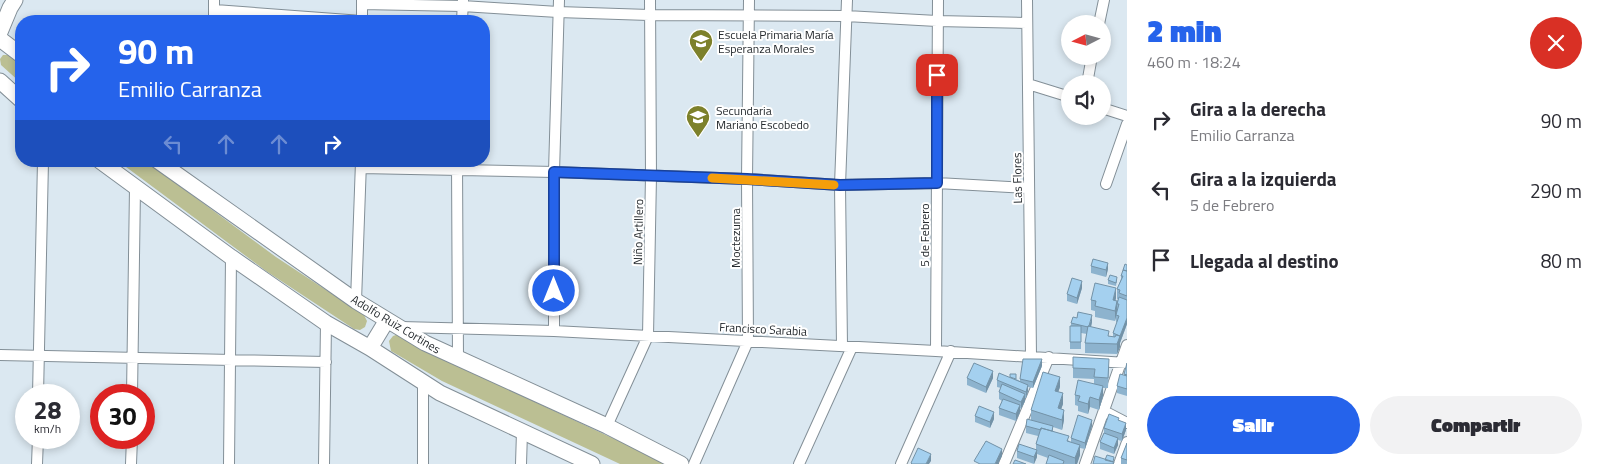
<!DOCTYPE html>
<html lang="es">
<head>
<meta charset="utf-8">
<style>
	body { margin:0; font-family:"Titillium Web",sans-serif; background:#f2f2f3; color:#2b2b33; height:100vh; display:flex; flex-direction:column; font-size:19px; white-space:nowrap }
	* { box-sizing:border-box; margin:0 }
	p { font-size:16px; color:#7c7c81 }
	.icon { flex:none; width:28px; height:28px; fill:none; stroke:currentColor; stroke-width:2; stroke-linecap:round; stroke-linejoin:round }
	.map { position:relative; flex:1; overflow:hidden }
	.panel { display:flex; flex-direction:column; background:#fff; width:475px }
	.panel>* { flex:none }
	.guide { position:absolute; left:15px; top:15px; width:475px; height:152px; border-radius:20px; box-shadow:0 2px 8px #0003; background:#2563eb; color:#fff; overflow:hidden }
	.needle { width:32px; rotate:264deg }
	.tools { position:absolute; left:1061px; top:15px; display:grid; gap:10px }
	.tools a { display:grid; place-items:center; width:50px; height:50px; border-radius:50%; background:#fff; box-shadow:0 2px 8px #0003; font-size:25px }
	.speed { position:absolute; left:15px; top:384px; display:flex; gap:10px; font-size:25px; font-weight:700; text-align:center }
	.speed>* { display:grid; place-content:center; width:65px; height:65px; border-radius:50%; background:#fff; box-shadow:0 2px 8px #0003; line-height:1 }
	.speed small { font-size:12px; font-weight:400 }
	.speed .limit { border:8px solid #d22; background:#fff; color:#111 }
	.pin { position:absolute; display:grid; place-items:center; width:42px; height:42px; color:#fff; margin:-21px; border-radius:10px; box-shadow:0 2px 8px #0006 }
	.me { position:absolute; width:55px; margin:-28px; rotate:0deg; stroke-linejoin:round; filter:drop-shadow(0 0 4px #0008) }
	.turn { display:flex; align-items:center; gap:18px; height:105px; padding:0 20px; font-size:22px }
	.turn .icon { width:65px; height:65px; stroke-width:2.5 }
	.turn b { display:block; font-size:35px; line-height:42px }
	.lanes { display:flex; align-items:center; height:48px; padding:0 20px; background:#0003; justify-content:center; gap:25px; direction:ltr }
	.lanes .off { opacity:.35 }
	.round { display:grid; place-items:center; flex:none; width:52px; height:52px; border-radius:26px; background:#f2f2f3 }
	.headline { display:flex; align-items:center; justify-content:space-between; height:85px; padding:0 20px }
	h1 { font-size:30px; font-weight:800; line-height:38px; color:#2563eb }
	.primary-button { display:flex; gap:10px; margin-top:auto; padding:10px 20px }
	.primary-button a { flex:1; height:58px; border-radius:30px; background:#2563eb; color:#fff; font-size:20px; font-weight:800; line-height:58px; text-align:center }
	.primary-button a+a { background:#f2f2f3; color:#2b2b33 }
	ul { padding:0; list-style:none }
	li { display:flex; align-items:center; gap:15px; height:70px; padding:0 20px }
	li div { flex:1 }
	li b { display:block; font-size:19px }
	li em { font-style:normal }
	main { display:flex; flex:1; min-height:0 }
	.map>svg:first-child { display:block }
	.green { fill:#bbbf93 }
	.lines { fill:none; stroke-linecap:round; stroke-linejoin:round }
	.minor-casing { stroke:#838f97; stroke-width:12 }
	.secondary-casing { stroke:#838f97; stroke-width:17 }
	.minor { stroke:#fff; stroke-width:10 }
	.secondary { stroke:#fff; stroke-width:15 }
	.wall { fill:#8db3ce }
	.shaded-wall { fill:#7392a7 }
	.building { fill:#a4d0ef; stroke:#7392a7 }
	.route-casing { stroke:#184099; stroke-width:12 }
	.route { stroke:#2563eb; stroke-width:9 }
	.slow { stroke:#f59e0b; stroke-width:9 }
	.labels { text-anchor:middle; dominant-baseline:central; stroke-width:4; stroke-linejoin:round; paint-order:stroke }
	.poi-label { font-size:12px; fill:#262b2f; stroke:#fff; text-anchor:start }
	.street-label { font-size:12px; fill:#262b2f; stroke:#fff }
</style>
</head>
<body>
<main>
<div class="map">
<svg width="1127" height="464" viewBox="0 0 1127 464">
	<rect width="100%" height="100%" fill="#dbe8f1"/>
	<path class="green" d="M3 55H8L21 65V83L1 65 0 59Z
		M118 161H146L276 257 364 315 367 321 365 327 360 330 354 329 266 271Z
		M399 334 439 357 668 464H620L442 381 391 351 389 341 393 336Z"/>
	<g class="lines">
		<g class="minor-casing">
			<path id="minor" d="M1027 0 1031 356
				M362 4 462 6 558 12 649 15 846 16 937 21 1027 23
				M215 10 362 21V0
				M214 21V0
				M462 21 463 0
				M1099 24 1104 0
				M1028 84 1070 97
				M1087 84 1092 56
				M1102 108 1127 116
				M457 161 458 359
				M361 168 554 172 747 179 840 185 937 183 1029 188
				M1106 184 1127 124
				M356 301 361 162
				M401 327 554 331 936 351 1127 363
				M554 331V172L559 0
				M842 346 840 185 847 0
				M936 351 938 0
				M0 355 326 362
				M38 395 43 161
				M132 395 135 188
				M1104 411 1127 423
				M607 426 648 336 651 176 650 0
				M37 464 38 438
				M131 464 132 438
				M229 464 231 257
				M324 464 326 323
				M423 464V383
				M521 464 522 432
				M694 464 748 341 747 179 749 0
				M799 464 852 347
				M901 464 951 351
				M1004 464 1049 357
				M1085 464 1127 345
				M1119 464 1127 442"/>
		</g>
		<g class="secondary-casing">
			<path id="secondary" d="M0 32 10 8 15 0
				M0 39 21 55
				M0 81 21 100
				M100 161 231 257 326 323 370 348 440 393 592 464
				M158 161 356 301 425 343 607 426 681 464
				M370 348 387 320"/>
		</g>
		<use href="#minor" class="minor"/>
		<use href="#secondary" class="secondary"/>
	</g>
	<path class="wall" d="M1127 265V324L1120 343V347L1117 354 1085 353V343L1087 334 1081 333V349H1070V326H1071V323L1092 322 1091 327 1109 336 1113 337V333L1117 322H1116V317L1115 321 1095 317V311L1091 310V300L1116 298 1115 301H1117L1118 299H1117V289L1121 279V276Z
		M1091 266 1108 269 1106 277 1091 273Z
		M1108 280H1117L1116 286 1108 284Z
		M1082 288 1077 304 1067 301V294Z
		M1127 363V396L1117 393V386L1124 375Z
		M1042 366 1033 388 1028 387V391L1026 398H1025V401L1021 409 1020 408V412L1016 421 999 415V408L1002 401 999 399V392L1001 388 997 387V380L1016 379 1020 381V379Z
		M1073 368 1109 369 1108 388H1103V396L1099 410 1090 407 1088 414 1078 411V406L1075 405V395L1094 384V379L1073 378Z
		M967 378H993L986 393 967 385Z
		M1060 387 1058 392 1063 404 1061 409 1064 420 1062 430 1053 427V431L1071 442V438L1092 426 1085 449 1080 448V455L1077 464H1046L1048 458 1037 454V457L1034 464 1017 458V451L1036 450V444L1038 436 1026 433V426L1031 420V410Z
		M975 416 994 419 990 428 975 422Z
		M1119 420 1126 430 1122 441 1118 440V445L1114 454 1100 449V442L1104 433V428Z
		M1127 443V464H1121V458Z"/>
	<path class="shaded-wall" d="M1108 263V269L1106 277V270Z
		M1082 281V288L1077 304V298Z
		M1116 288V298L1113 310V300Z
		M1117 301V311L1115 321V311Z
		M1092 315V322L1089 335V328Z
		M1127 318V324L1120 343V336Z
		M1120 336V347L1117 354V344Z
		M1042 359V366L1033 388V382Z
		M993 371V378L986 393V387Z
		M1060 377V387L1055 401V391Z
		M1028 385V391L1026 398V392Z
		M1103 386V396L1099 410V400Z
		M1063 393V404L1058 418V408Z
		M1025 394V401L1021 409V402Z
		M1090 397V407L1088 414V404Z
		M1020 405V412L1016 421V414Z
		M1064 410V420L1062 430V420Z
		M994 412V419L990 428V422Z
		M1092 420V426L1085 449V443Z
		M1126 423V430L1122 441V434Z
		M1118 438V445L1114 454V448Z
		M1080 445V455L1077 464H1075V458Z
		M1002 449V456L998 464H995Z
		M1037 450V457L1034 464V457Z
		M931 454V461L929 464H926Z"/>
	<path class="building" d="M1093 259 1108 263 1106 270 1091 266Z
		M1125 264 1127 265V271L1123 270Z
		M1123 270 1127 271V296L1119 293 1120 290 1117 289 1123 276H1121Z
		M1110 275 1117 277 1116 283 1108 280Z
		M1072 278 1082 281 1077 298 1067 294Z
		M1095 283 1116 288 1113 300 1117 301 1115 311 1095 306 1096 301 1091 300Z
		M1119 297 1127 300V318L1120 336 1113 333 1119 316 1116 315 1119 304H1117Z
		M1078 312 1092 315 1089 326H1088V327L1071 323 1073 317 1077 318Z
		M1070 326H1081V342H1070Z
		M1088 326 1109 331 1108 336 1115 337 1116 335 1120 336 1117 344 1085 343Z
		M1073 357 1109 359 1108 378 1094 377 1095 369 1073 368Z
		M1023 359H1042L1033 382 1020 379Z
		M974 363 993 371 986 387 967 378Z
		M1127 363V375L1124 374Z
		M1043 372 1060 377 1055 391 1063 393 1058 408 1064 410 1062 420 1031 410Z
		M999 373 1028 385 1026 392 997 380Z
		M1010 374H1016V379L1010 377Z
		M1120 374 1127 376V389L1117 386Z
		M1078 380 1103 386 1099 400 1090 397 1088 404 1078 401 1080 396 1075 395Z
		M1002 384 1025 394 1021 402 999 392Z
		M1003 399 1020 405 1016 414 999 408Z
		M979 406 994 412 990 422 975 416Z
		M1109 414 1119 418 1118 420 1126 423 1122 434 1104 428Z
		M1078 415 1092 420 1085 443 1071 438Z
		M1027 419 1053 426 1052 431 1041 428V430L1026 426Z
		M1041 428 1069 436 1067 441 1080 445 1075 458 1036 444Z
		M1104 433 1118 438 1114 448 1100 442Z
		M986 441 1002 449 995 464H980L974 461Z
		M1127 443V460L1121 458Z
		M1019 444 1037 450 1034 457 1017 451Z
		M918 448 931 454 926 464H912L911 463Z
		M1049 455 1064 461 1063 464H1046Z
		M1107 455 1114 457 1113 462 1105 460Z
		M1095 456 1114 462 1113 464H1093Z
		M1015 460 1026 464H1013Z"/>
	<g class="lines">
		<g class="route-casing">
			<path id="route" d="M554 291V172L747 179 840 185 937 183V75"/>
		</g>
		<use href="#route" class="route"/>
		<path class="slow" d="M712 178 834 185"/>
	</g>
	<defs>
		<g id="school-pin" transform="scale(1.25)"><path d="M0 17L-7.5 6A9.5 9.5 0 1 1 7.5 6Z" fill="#7d812b" stroke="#fff"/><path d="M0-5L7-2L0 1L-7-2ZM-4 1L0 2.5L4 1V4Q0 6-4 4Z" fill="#fff"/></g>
	</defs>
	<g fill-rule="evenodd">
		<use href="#school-pin" x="701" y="41"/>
		<use href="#school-pin" x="698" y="117"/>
	</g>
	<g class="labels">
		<g class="poi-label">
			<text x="718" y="34">Escuela Primaria María<tspan x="718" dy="14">Esperanza Morales</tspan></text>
			<text x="716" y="110">Secundaria<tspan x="716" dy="14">Mariano Escobedo</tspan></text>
		</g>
		<g class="street-label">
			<text transform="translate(1017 178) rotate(-91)">Las Flores</text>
			<text transform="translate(638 232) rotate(-89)">Niño Artillero</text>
			<text transform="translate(924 235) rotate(-90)">5 de Febrero</text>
			<text transform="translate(735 238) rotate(-90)">Moctezuma</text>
			<text transform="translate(396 324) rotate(31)">Adolfo Ruiz Cortines</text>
			<text transform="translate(763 329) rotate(3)">Francisco Sarabia</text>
		</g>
	</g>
</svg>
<div class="tools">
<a><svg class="needle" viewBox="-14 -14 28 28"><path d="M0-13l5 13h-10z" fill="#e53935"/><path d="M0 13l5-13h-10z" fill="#7c7c81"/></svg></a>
<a><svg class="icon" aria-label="sound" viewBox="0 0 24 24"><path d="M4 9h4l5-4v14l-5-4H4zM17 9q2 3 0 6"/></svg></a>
</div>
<div class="speed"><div>28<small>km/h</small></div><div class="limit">30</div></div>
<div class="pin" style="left:937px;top:75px;background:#d93025"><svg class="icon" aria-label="arrive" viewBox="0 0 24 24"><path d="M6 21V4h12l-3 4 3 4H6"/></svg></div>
<svg class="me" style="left:554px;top:291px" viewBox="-20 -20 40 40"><circle r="17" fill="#2563eb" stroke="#fff" stroke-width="3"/><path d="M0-11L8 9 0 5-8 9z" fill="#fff"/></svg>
<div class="guide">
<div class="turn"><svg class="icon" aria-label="right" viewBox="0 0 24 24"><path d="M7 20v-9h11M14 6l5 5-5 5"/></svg><div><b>90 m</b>Emilio Carranza</div></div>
<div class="lanes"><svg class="icon off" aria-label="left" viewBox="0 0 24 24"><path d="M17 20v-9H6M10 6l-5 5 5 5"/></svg><svg class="icon off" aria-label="ahead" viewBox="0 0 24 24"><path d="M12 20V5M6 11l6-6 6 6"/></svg><svg class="icon off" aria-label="ahead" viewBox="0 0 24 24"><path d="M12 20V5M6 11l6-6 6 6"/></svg><svg class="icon" aria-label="right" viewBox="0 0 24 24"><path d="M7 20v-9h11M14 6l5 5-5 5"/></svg></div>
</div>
</div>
<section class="panel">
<div class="headline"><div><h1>2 min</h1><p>460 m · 18:24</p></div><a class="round" style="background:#d93025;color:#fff"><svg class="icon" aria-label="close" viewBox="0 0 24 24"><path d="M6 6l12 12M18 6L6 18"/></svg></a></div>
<ul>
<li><svg class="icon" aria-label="right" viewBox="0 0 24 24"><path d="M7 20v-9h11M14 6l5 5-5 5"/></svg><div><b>Gira a la derecha</b><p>Emilio Carranza</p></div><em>90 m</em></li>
<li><svg class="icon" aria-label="left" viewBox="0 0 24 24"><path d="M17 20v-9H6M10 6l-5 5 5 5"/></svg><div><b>Gira a la izquierda</b><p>5 de Febrero</p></div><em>290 m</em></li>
<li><svg class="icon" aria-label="arrive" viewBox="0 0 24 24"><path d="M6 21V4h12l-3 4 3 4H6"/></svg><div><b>Llegada al destino</b></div><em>80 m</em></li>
</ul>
<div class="primary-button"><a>Salir</a><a>Compartir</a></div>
</section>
</main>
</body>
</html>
